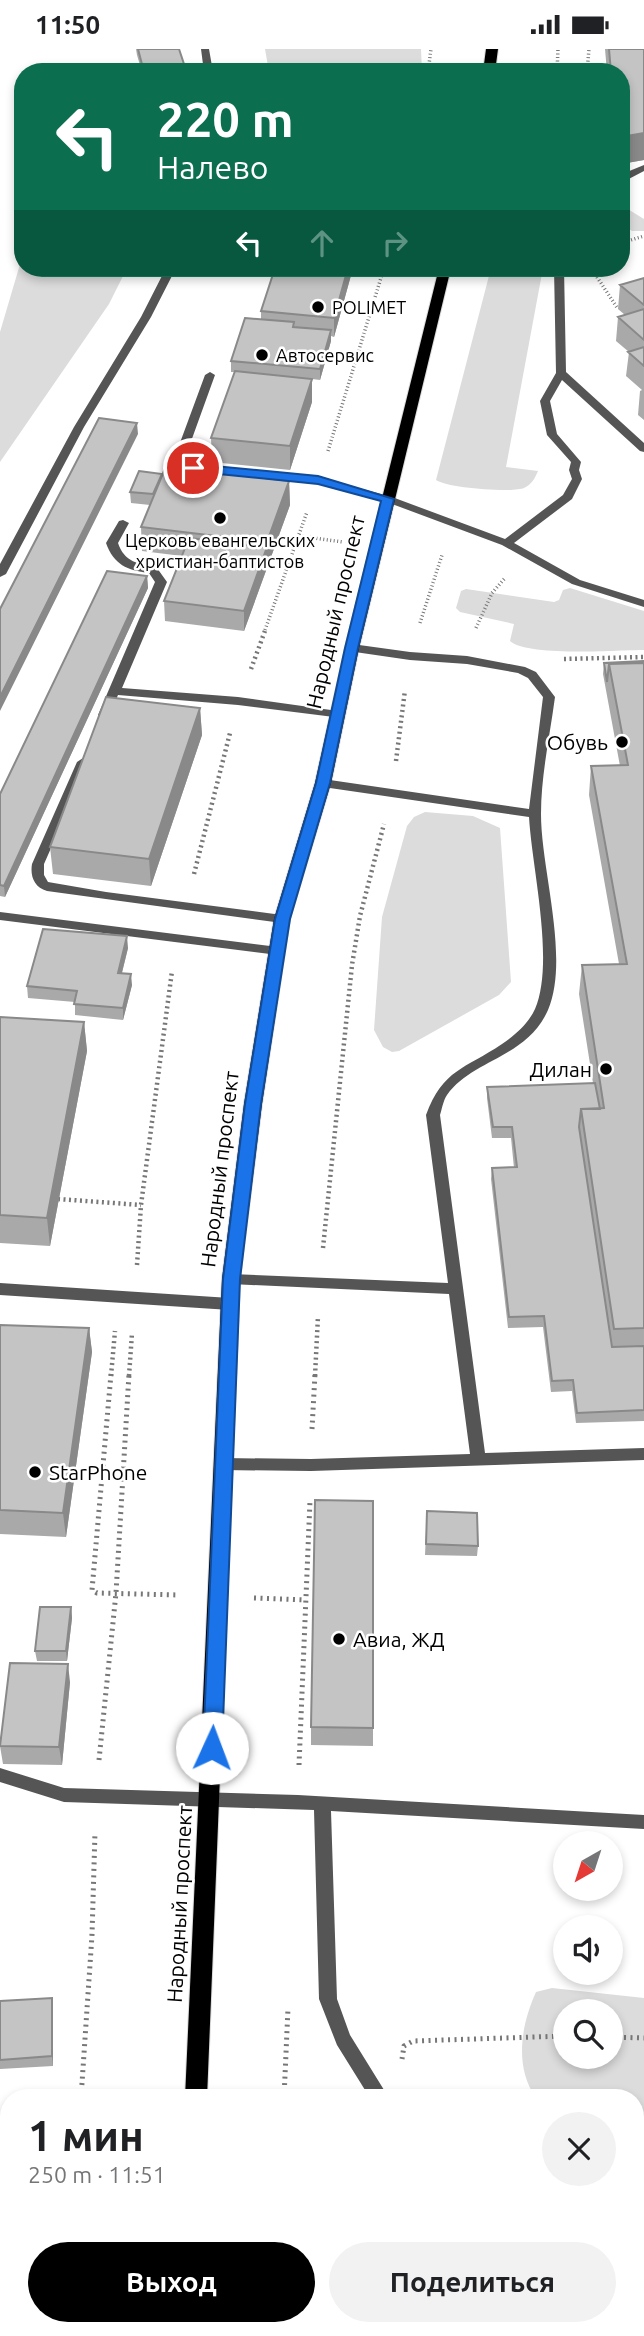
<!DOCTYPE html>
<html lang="ru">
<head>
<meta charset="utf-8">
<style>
	body { margin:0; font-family:Ubuntu,sans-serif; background:#f2f2f2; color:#202124; height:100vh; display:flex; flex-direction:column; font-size:26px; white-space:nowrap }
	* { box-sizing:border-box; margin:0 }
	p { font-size:23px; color:#757577 }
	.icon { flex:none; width:38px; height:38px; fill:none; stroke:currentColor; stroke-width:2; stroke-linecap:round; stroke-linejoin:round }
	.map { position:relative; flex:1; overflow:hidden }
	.sheet { position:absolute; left:0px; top:2040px; width:644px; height:247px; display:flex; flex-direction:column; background:#fff; border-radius:28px 28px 0 0; box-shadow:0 4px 10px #0003 }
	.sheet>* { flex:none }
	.top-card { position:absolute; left:14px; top:14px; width:616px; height:214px; border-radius:28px; box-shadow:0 4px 10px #0003; background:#0b6e4f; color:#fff; overflow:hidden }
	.needle { width:46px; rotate:219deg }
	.buttons { position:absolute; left:553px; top:1782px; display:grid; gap:14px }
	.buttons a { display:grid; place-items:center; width:70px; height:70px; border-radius:50%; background:#fff; box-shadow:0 4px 10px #0003; font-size:35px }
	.pin { position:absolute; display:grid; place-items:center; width:60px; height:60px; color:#fff; margin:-30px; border:4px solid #fff; border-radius:50%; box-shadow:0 2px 7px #0007 }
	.me { position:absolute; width:77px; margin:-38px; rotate:2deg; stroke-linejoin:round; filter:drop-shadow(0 0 5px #0008) }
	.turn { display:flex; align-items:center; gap:24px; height:147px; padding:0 28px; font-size:32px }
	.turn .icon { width:91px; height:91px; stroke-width:2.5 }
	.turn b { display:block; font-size:49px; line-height:60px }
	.lanes { display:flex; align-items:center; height:66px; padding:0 28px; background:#0003; justify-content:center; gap:35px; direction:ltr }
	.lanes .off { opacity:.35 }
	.round { display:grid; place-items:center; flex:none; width:74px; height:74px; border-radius:37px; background:#f2f2f2 }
	.overview { display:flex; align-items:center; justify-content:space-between; height:119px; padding:0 28px }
	h1 { font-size:42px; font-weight:600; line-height:52px }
	.action { display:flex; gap:14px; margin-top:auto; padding:14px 28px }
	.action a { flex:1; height:80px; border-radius:42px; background:#000; color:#fff; font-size:28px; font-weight:600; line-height:80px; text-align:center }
	.action a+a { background:#f2f2f2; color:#202124 }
	.status { display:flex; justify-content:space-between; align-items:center; height:49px; padding:0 35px; background:#fff; direction:ltr }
	.status svg { height:19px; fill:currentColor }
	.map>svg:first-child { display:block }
	.green { fill:#dcdcdc; fill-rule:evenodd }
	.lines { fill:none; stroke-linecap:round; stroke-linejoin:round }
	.primary-casing { stroke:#dbdbdb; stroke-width:2 }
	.path-far2 { stroke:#777; stroke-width:3.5; stroke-dasharray:1 2.5; stroke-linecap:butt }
	.path-far1 { stroke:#777; stroke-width:4.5; stroke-dasharray:2 3.5; stroke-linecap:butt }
	.path { stroke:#777; stroke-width:5; stroke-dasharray:2 4.5; stroke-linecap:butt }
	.service { fill:#555; fill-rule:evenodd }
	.primary { fill:#000; fill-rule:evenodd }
	.wall { fill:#a9a9a9 }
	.shaded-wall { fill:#898989 }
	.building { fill:#c4c4c4; stroke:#898989; stroke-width:2 }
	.route { fill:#1a73e8; stroke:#114b97; stroke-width:2 }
	.poi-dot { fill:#000; stroke:#fff; stroke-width:2.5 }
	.labels { text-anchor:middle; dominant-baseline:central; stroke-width:5; stroke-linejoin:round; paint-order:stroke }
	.far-poi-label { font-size:18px; fill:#000; stroke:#fff; text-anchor:start }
	.street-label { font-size:21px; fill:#000; stroke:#fff }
	.poi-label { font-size:21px; fill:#000; stroke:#fff; text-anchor:end }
</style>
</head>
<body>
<div class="status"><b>11:50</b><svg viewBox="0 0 49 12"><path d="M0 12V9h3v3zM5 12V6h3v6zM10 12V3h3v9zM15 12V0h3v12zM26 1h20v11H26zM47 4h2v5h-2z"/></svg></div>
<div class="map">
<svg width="644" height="2287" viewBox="0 0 644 2287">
	<rect width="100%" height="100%" fill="#fff"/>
	<path class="green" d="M265 0H421L422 23H269Z
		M621 156 644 170V182H632L621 174Z
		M23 205V219H127L109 255 0 413V283Z
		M491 219H543L506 418 538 422C535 429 532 435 524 439 512 444 447 439 436 431Z
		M570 539 644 562V601C617 601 528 608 510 592L514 575 460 563 456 559 461 542 466 540 554 553 559 551 563 541Z
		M425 763 473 767 500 779 511 933 499 946 399 1002 392 1003 383 998 374 981 382 868 407 777 414 768Z
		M552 1939 644 1949V2080H635V2049H536C514 2018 521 1976 536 1943ZM565 1962H611V2007H565Z"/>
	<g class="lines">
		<g class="primary-casing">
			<path id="primary" d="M486 0H498L495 23H483Z
				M439 219H451L359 599 331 734 290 870 262 1055 240 1230 207 2049H185L222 1230 244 1055 274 870 315 734 345 599Z
				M173 2278H197V2287H173Z"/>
		</g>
		<path class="path-far2" d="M428 23 431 0
			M557 23 558 0
			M587 23 589 0
			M621 194 644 187
			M595 225 618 260
			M328 402 384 219
			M299 487 343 493
			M420 574 442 506
			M476 579 492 544 505 529
			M265 581 307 463"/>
		<path class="path-far1" d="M564 610 644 608
			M251 620 266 579
			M396 712 405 641
			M194 825 230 684
			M58 1150 141 1156
			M323 1199 352 916 360 867 384 775
			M137 1216 141 1156 172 922
			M111 1327 115 1282
			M129 1327 132 1284
			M315 1327 318 1267"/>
		<path class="path" d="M111 1325 92 1541 97 1544 179 1546
			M312 1380 315 1325
			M254 1549 306 1551
			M99 1711 116 1544 129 1325
			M299 1716 310 1452
			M611 1988 644 1989
			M402 2010 404 1997 413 1992 565 1987
			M81 2049 92 1886 95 1783
			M284 2049 288 1959
			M66 2278V2287
			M280 2278V2287"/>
		<path class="service" d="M201 0H209L213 23H204Z
			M644 116V122L621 134 622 125Z
			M166 219H176L151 268 84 378 6 525 0 528V515L74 378 141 268Z
			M554 219H564L566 323 644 394V403L640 402 562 331 550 352 557 385 581 413 579 421 582 430 572 450 514 494 580 531 644 551V558L572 535 502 496 384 452 317 434 193 422 174 410 205 326 210 323 215 326 185 409 196 416 318 428 392 448 505 490 563 446 572 430 569 421 571 413 547 386 540 352 556 324Z
			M123 471 129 474 118 494C124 513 139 515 157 519L167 533 122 639 238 648 338 662 344 666 342 669 238 656 118 646 108 669H100L98 666 155 533 149 524C127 521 114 516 106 494L119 472Z
			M352 595 410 603 467 607 525 618 536 623 555 648C550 686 541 726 541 765 541 821 570 909 548 961 527 1009 473 1010 447 1046 443 1052 442 1060 440 1066L485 1404 644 1399V1411L311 1422 223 1421 218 1419 215 1415 218 1411 223 1409 311 1410 470 1405 449 1245 231 1235 226 1234 224 1230 226 1226 231 1225 448 1234 426 1066C443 1020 465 1020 502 995 515 986 528 975 535 960 555 913 532 820 529 768L323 738 317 734 323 730 529 760 543 648 528 629 518 624 467 615 410 611 348 602 346 599Z
			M83 709 89 713 44 815V826L48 833 106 843 282 866 287 867 288 870 287 873 282 874 47 842C34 838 30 827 32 815L77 713Z
			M0 863 278 898 284 902 278 906 0 871Z
			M0 1234 230 1249 235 1251 237 1255 235 1259 230 1261 0 1246Z
			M0 1719 64 1739 298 1746 644 1766V1780L331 1762 337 1950 350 1986 389 2049H370L337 1996 319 1950 314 1761 64 1753 0 1733Z
			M493 2278H512L513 2287H493Z"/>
		<use href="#primary" class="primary"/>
	</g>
	<path class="wall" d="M136 0H179L186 23H142L137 6Z
		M605 0H644V111L621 115V23H607Z
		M275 219H353L334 288 331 287V292L320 331 312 330V353L290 421 212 413 211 389 235 323H231V312L261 270V262Z
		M644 229V371L638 366 640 342 642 341 626 327 629 303 616 292 618 268 625 266 618 260 620 236Z
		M162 425 289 432 290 456 244 582 165 572 164 552 182 507 142 502 141 478 150 456 131 454 130 443Z
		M147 527 148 539 5 848 0 847V745Z
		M644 612V1372L576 1374 572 1342 551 1343 543 1278 508 1279 491 1130 492 1119H514L511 1089H492L487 1049V1038L593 1034 579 945 582 916 619 915 589 746 591 717H620L603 625 604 614Z
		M200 659 202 686 151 837 53 825 50 798Z
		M128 899 122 924 132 936 123 971 75 966V953L28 949 27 937Z
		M0 968 84 973 87 1002 50 1197 0 1194Z
		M0 1276 89 1279 92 1303 66 1488 0 1485Z
		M427 1462 478 1497 477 1507 425 1506Z
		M71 1558 72 1569 67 1612H37L35 1602Z
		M70 1633 62 1716 3 1715 0 1697Z
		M311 1678 373 1679V1697L311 1696Z
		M52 1949 53 1959V2017L0 2020V1952Z
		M586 2278H635L644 2287H586Z"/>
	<path class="shaded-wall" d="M644 84V111L621 115V88Z
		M348 219H353L334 288V269Z
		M331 281V292L320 331V320Z
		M312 330V353L290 421V397Z
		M137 374 138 385 0 662V648Z
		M289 432 290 456 244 582V562L267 498V493Z
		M147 527 148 539 5 848 4 837Z
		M200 659 202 686 151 837 149 810Z
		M127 887 128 899 119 935 118 924Z
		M131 925 132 936 123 971V959Z
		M84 973 87 1002 50 1197 47 1169Z
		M89 1279 92 1303 66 1488 63 1464Z
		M71 1558 72 1569 67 1612 66 1602Z
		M68 1615 70 1633 62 1716 59 1698Z
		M52 1949 53 1959V2017L52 2007Z"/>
	<path class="building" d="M138 0H179L186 21 144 23Z
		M609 0H644V84L621 88V23H611Z
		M275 219H348L334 269 261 262Z
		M644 229V256L620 236Z
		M644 260V291L618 268Z
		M245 269 294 273 293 278 331 281 320 320 231 312Z
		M644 298V317L628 303Z
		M235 322 312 330 290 397 211 389Z
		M99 369 137 374 0 648V560Z
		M166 417 289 432 267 493 141 478Z
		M139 422 162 425 153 445 130 443Z
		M189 489 267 498 244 562 164 552Z
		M107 522 147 527 4 837 0 836V745Z
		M644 612V614L609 615 607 633 604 614Z
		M644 614V1279L614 1280 581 1060 604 1059 582 916 627 915 591 717 628 716 609 615Z
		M106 648 200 659 149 810 50 798Z
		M43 880 127 887 118 924 131 925 123 959 74 955 77 942 27 937Z
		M0 968 84 973 47 1169 0 1166Z
		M595 1034 600 1060H581L579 1078 612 1298 644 1297V1361L577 1364 573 1331 552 1332 544 1267 509 1268 492 1119 517 1118 512 1078H493L487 1038Z
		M0 1276 89 1279 63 1464 0 1461Z
		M315 1451 373 1452V1679L311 1678Z
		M427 1462 477 1464 478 1497 426 1495Z
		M40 1558H71L66 1602H35Z
		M10 1614 68 1615 59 1698 0 1697Z
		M52 1949V2007L0 2011V1952Z
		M635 2094H644V2287H590V2278H635Z"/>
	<path class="route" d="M193 415 318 427 394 450 358 599 330 734 290 870 261 1055 240 1230 222 1699 219 1705 212 1708 206 1705 203 1699 223 1230 245 1055 275 870 316 734 345 599 381 452 318 435 189 422 187 419Z"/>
	<g class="poi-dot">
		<circle cx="318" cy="258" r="7"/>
		<circle cx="262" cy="306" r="7"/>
		<circle cx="220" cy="469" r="7"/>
		<circle cx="622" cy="693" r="7"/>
		<circle cx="606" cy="1020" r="7"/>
		<circle cx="35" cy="1423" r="7"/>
		<circle cx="339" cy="1590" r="7"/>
	</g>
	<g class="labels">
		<g class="far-poi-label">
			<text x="332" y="258">POLIMET</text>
			<text x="276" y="306">Автосервис</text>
			<text x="220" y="491" text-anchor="middle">Церковь евангельских<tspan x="220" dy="21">христиан-баптистов</tspan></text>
		</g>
		<g class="street-label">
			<text transform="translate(335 563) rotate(-77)">Народный проспект</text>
			<text transform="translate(219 1120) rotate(-83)">Народный проспект</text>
			<text transform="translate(179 1855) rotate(-87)">Народный проспект</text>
		</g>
		<g class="poi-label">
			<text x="608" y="693">Обувь</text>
			<text x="592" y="1020">Дилан</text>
			<text x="49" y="1423" text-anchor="start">StarPhone</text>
			<text x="353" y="1590" text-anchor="start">Авиа, ЖД</text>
		</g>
	</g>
</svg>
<div class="buttons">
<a><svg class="needle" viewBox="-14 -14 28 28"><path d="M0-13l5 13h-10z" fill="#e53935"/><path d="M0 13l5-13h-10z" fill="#757577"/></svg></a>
<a><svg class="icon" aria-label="sound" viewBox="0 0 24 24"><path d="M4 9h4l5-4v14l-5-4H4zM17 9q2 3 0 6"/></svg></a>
<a><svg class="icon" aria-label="search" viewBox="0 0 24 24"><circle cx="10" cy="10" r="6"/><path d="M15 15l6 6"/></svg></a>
</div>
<div class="pin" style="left:193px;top:419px;background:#d93025"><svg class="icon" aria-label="arrive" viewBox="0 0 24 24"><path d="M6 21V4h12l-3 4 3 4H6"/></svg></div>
<svg class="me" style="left:212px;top:1699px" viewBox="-20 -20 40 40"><circle r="19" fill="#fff"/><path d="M0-13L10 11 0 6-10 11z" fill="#1a73e8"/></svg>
<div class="top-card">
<div class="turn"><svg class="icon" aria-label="left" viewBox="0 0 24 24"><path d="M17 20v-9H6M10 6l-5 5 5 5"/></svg><div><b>220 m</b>Налево</div></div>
<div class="lanes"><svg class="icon" aria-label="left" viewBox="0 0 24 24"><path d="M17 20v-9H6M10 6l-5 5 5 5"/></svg><svg class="icon off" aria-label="ahead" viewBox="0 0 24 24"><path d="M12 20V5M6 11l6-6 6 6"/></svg><svg class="icon off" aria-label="right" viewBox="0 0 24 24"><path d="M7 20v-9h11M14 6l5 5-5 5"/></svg></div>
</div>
<section class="sheet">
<div class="overview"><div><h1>1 мин</h1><p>250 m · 11:51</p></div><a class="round"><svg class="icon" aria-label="close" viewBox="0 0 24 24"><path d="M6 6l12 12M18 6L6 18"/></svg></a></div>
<div class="action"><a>Выход</a><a>Поделиться</a></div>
</section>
</div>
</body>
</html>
